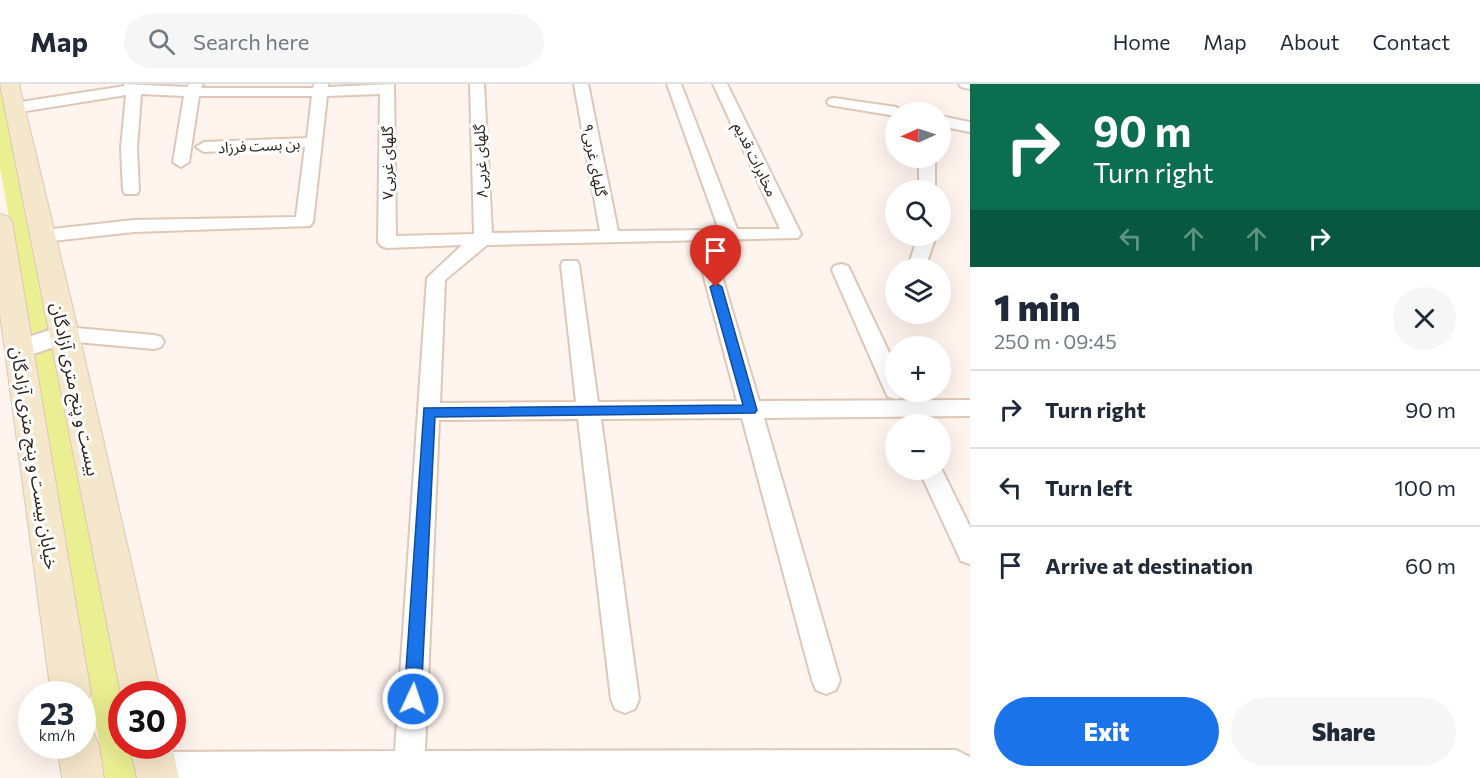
<!DOCTYPE html>
<html lang="en">
<head>
<meta charset="utf-8">
<style>
	body { margin:0; font-family:Commissioner,"Noto Sans Arabic",sans-serif; background:#f6f6f7; color:#1f2937; height:100vh; display:flex; flex-direction:column; font-size:22px; white-space:nowrap }
	* { box-sizing:border-box; margin:0 }
	p { font-size:20px; color:#747a83 }
	.icon { flex:none; width:33px; height:33px; fill:none; stroke:currentColor; stroke-width:2; stroke-linecap:round; stroke-linejoin:round }
	.map { position:relative; flex:1; overflow:hidden }
	.details { display:flex; flex-direction:column; background:#fff; width:510px }
	.details>* { flex:none }
	.guide { background:#0b6e4f; color:#fff; overflow:hidden }
	.needle { width:39px; rotate:267deg }
	.tools { position:absolute; left:885px; top:18px; display:grid; gap:12px }
	.tools a { display:grid; place-items:center; width:66px; height:66px; border-radius:50%; background:#fff; box-shadow:0 6px 24px #0002; font-size:30px }
	.speed { position:absolute; left:18px; top:597px; display:flex; gap:12px; font-size:30px; font-weight:700; text-align:center }
	.speed>* { display:grid; place-content:center; width:78px; height:78px; border-radius:50%; background:#fff; box-shadow:0 6px 24px #0002; line-height:1 }
	.speed small { font-size:15px; font-weight:400 }
	.speed .limit { border:9px solid #d22; background:#fff; color:#111 }
	.pin { position:absolute; display:grid; place-items:center; width:51px; height:51px; color:#fff; margin:-62px -26px; border-radius:50% 50% 50% 0; rotate:-45deg; box-shadow:0 0 6px #0007 }
	.pin .icon { rotate:45deg }
	.me { position:absolute; width:66px; margin:-33px; rotate:3deg; stroke-linejoin:round; filter:drop-shadow(0 0 4px #0008) }
	.turn { display:flex; align-items:center; gap:21px; height:126px; padding:0 24px; font-size:27px }
	.turn .icon { width:78px; height:78px; stroke-width:2.5 }
	.turn b { display:block; font-size:42px; line-height:51px }
	.lanes { display:flex; align-items:center; height:57px; padding:0 24px; background:#0003; justify-content:center; gap:30px; direction:ltr }
	.lanes .off { opacity:.35 }
	.round { display:grid; place-items:center; flex:none; width:63px; height:63px; border-radius:32px; background:#f6f6f7 }
	.headline { display:flex; align-items:center; justify-content:space-between; height:102px; padding:0 24px }
	h1 { font-size:36px; font-weight:800; line-height:45px }
	.cta { display:flex; gap:12px; margin-top:auto; padding:12px 24px }
	.cta a { flex:1; height:69px; border-radius:36px; background:#1a73e8; color:#fff; font-size:24px; font-weight:800; line-height:69px; text-align:center }
	.cta a+a { background:#f6f6f7; color:#1f2937 }
	ul { padding:0; list-style:none }
	li { display:flex; align-items:center; gap:18px; height:78px; padding:0 24px; border-top:2px solid #e0e1e3 }
	li div { flex:1 }
	li b { display:block; font-size:22px }
	li em { font-style:normal }
	header { display:flex; align-items:center; gap:36px; box-sizing:border-box; height:84px; padding:0 30px; background:#fff; border-bottom:2px solid #e0e1e3 }
	header strong { font-size:28px }
	nav { display:flex; gap:33px; margin-inline-start:auto; font-size:21px }
	.search { width:420px; height:54px; background:#f6f6f7; display:flex; align-items:center; gap:15px; box-sizing:border-box; padding:0 21px; border-radius:33px; color:#747a83; font-size:22px }
	main { display:flex; flex:1; min-height:0 }
	.map>svg:first-child { display:block }
	.green { fill:#ebee91 }
	.lines { fill:none; stroke-linecap:round; stroke-linejoin:round }
	.minor-casing { stroke:#dfc7b7; stroke-width:4 }
	.tertiary-casing { stroke:#dfc7b7; stroke-width:4 }
	.secondary-casing { stroke:#dfc7b7; stroke-width:2 }
	.minor { fill:#fff; fill-rule:evenodd }
	.tertiary { fill:#fff; fill-rule:evenodd }
	.secondary { fill:#f5e7cb; fill-rule:evenodd }
	.route { fill:#1a73e8; stroke:#114b97; stroke-width:1.5 }
	.labels { text-anchor:middle; dominant-baseline:central; stroke-width:6; stroke-linejoin:round; paint-order:stroke }
	.far-street-label { font-size:15px; fill:#2b221c; stroke:#fff }
	.street-label { font-size:18px; fill:#2b221c; stroke:#fff }
</style>
</head>
<body>
<header>
<strong>Map</strong>
<div class="search"><svg class="icon" aria-label="search" viewBox="0 0 24 24"><circle cx="10" cy="10" r="6"/><path d="M15 15l6 6"/></svg>Search here</div>
<nav><a>Home</a><a>Map</a><a>About</a><a>Contact</a></nav>
</header>
<main>
<div class="map">
<svg width="970" height="694" viewBox="0 0 970 694">
	<rect width="100%" height="100%" fill="#fff4ee"/>
	<path class="green" d="M0 0H2L129 610H122V662H140L146 694H105L38 293 0 84Z"/>
	<g class="lines">
		<g class="minor-casing">
			<path id="minor" d="M124 0 187 3 189 0H203L201 4H313L314 0H328V3L394 0 396 152 474 150 470 0H484L492 149 600 147 574 0H588L618 147 719 146 667 0H681L737 145H780L713 0H727L801 150 798 154 487 161 445 196 440 319 576 318 561 181 563 177H577L579 181 598 318 737 317 701 182 703 178H717L719 182 759 317 970 316V332L764 334 840 596 836 606 826 610 816 606 812 596 742 334 601 335 639 615 635 625 625 629 615 625 611 615 578 335 439 336 425 667 956 666 970 673V694H145L141 683 145 672 156 668 395 667 427 194 462 161 387 164 381 162 378 158 380 10 327 12 313 138 310 142 134 148 43 158 37 156 34 152 37 148 43 146 134 136 296 133 305 63 204 68 196 63 204 58 307 54 312 12H199L189 78 181 83 173 78 184 12 141 10 137 64 139 106 137 110H125L123 106 121 64 126 11 14 29 6 24 14 19 125 2Z
				M959 0H970V5L961 3Z
				M834 14 896 23 904 28H896V32L829 21 827 18 829 15Z
				M940 32 970 38V48L940 42Z
				M919 74H935V106H919Z
				M918 152H936L926 181H912L910 177Z
				M841 180 848 182 850 186 896 283V308H907L904 313 896 315 888 313 885 307 832 186 834 182Z
				M65 243 154 251 161 253 164 258 161 263 154 265 65 257 58 255 55 250 58 245Z
				M940 382 970 443V480L961 477 919 386H940Z"/>
		</g>
		<g class="tertiary-casing">
			<path id="tertiary" d="M65 241 74 244 78 250 74 256 19 275 10 273 6 266 10 259Z"/>
		</g>
		<g class="secondary-casing">
			<path id="secondary" d="M0 0H19L79 250 161 610H121Z
				M0 130 9 133 12 138 91 610 82 625V610H51L0 230Z
				M82 643 93 647 99 662 104 694H62L57 662H82Z
				M130 662H172L179 694H137Z"/>
		</g>
		<use href="#minor" class="minor"/>
		<use href="#tertiary" class="tertiary"/>
		<use href="#secondary" class="secondary"/>
	</g>
	<path class="route" d="M716 199 722 203 757 326 755 329 435 333 421 615 419 621 413 624 406 621 404 615 424 324 743 321 710 203Z"/>
	<g class="labels">
		<g class="far-street-label">
			<text transform="translate(259 61) rotate(-3)">بن بست فرزاد</text>
			<text transform="translate(756 75) rotate(64)">مخابرات قدیم</text>
			<text transform="translate(595 76) rotate(79)">گلهای غربی۹</text>
			<text transform="translate(480 77) rotate(-92)">گلهای غربی۸</text>
			<text transform="translate(387 79) rotate(-90)">گلهای غربی۷</text>
		</g>
		<g class="street-label">
			<text transform="translate(76 305) rotate(78)">بیست و پنج متری آزادگان</text>
			<text transform="translate(35 374) rotate(81)">خیابان بیست و پنج متری آزادگان</text>
		</g>
	</g>
</svg>
<div class="tools">
<a><svg class="needle" viewBox="-14 -14 28 28"><path d="M0-13l5 13h-10z" fill="#e53935"/><path d="M0 13l5-13h-10z" fill="#747a83"/></svg></a>
<a><svg class="icon" aria-label="search" viewBox="0 0 24 24"><circle cx="10" cy="10" r="6"/><path d="M15 15l6 6"/></svg></a>
<a><svg class="icon" aria-label="layers" viewBox="0 0 24 24"><path d="M12 4l9 5-9 5-9-5zM3 14l9 5 9-5"/></svg></a>
<a>+</a>
<a>−</a>
</div>
<div class="speed"><div>23<small>km/h</small></div><div class="limit">30</div></div>
<div class="pin" style="left:716px;top:203px;background:#d93025"><svg class="icon" aria-label="arrive" viewBox="0 0 24 24"><path d="M6 21V4h12l-3 4 3 4H6"/></svg></div>
<svg class="me" style="left:413px;top:615px" viewBox="-20 -20 40 40"><circle r="17" fill="#1a73e8" stroke="#fff" stroke-width="3"/><path d="M0-11L8 9 0 5-8 9z" fill="#fff"/></svg>
</div>
<section class="details">
<div class="guide">
<div class="turn"><svg class="icon" aria-label="right" viewBox="0 0 24 24"><path d="M7 20v-9h11M14 6l5 5-5 5"/></svg><div><b>90 m</b>Turn right</div></div>
<div class="lanes"><svg class="icon off" aria-label="left" viewBox="0 0 24 24"><path d="M17 20v-9H6M10 6l-5 5 5 5"/></svg><svg class="icon off" aria-label="ahead" viewBox="0 0 24 24"><path d="M12 20V5M6 11l6-6 6 6"/></svg><svg class="icon off" aria-label="ahead" viewBox="0 0 24 24"><path d="M12 20V5M6 11l6-6 6 6"/></svg><svg class="icon" aria-label="right" viewBox="0 0 24 24"><path d="M7 20v-9h11M14 6l5 5-5 5"/></svg></div>
</div>
<div class="headline"><div><h1>1 min</h1><p>250 m · 09:45</p></div><a class="round"><svg class="icon" aria-label="close" viewBox="0 0 24 24"><path d="M6 6l12 12M18 6L6 18"/></svg></a></div>
<ul>
<li><svg class="icon" aria-label="right" viewBox="0 0 24 24"><path d="M7 20v-9h11M14 6l5 5-5 5"/></svg><div><b>Turn right</b></div><em>90 m</em></li>
<li><svg class="icon" aria-label="left" viewBox="0 0 24 24"><path d="M17 20v-9H6M10 6l-5 5 5 5"/></svg><div><b>Turn left</b></div><em>100 m</em></li>
<li><svg class="icon" aria-label="arrive" viewBox="0 0 24 24"><path d="M6 21V4h12l-3 4 3 4H6"/></svg><div><b>Arrive at destination</b></div><em>60 m</em></li>
</ul>
<div class="cta"><a>Exit</a><a>Share</a></div>
</section>
</main>
</body>
</html>
